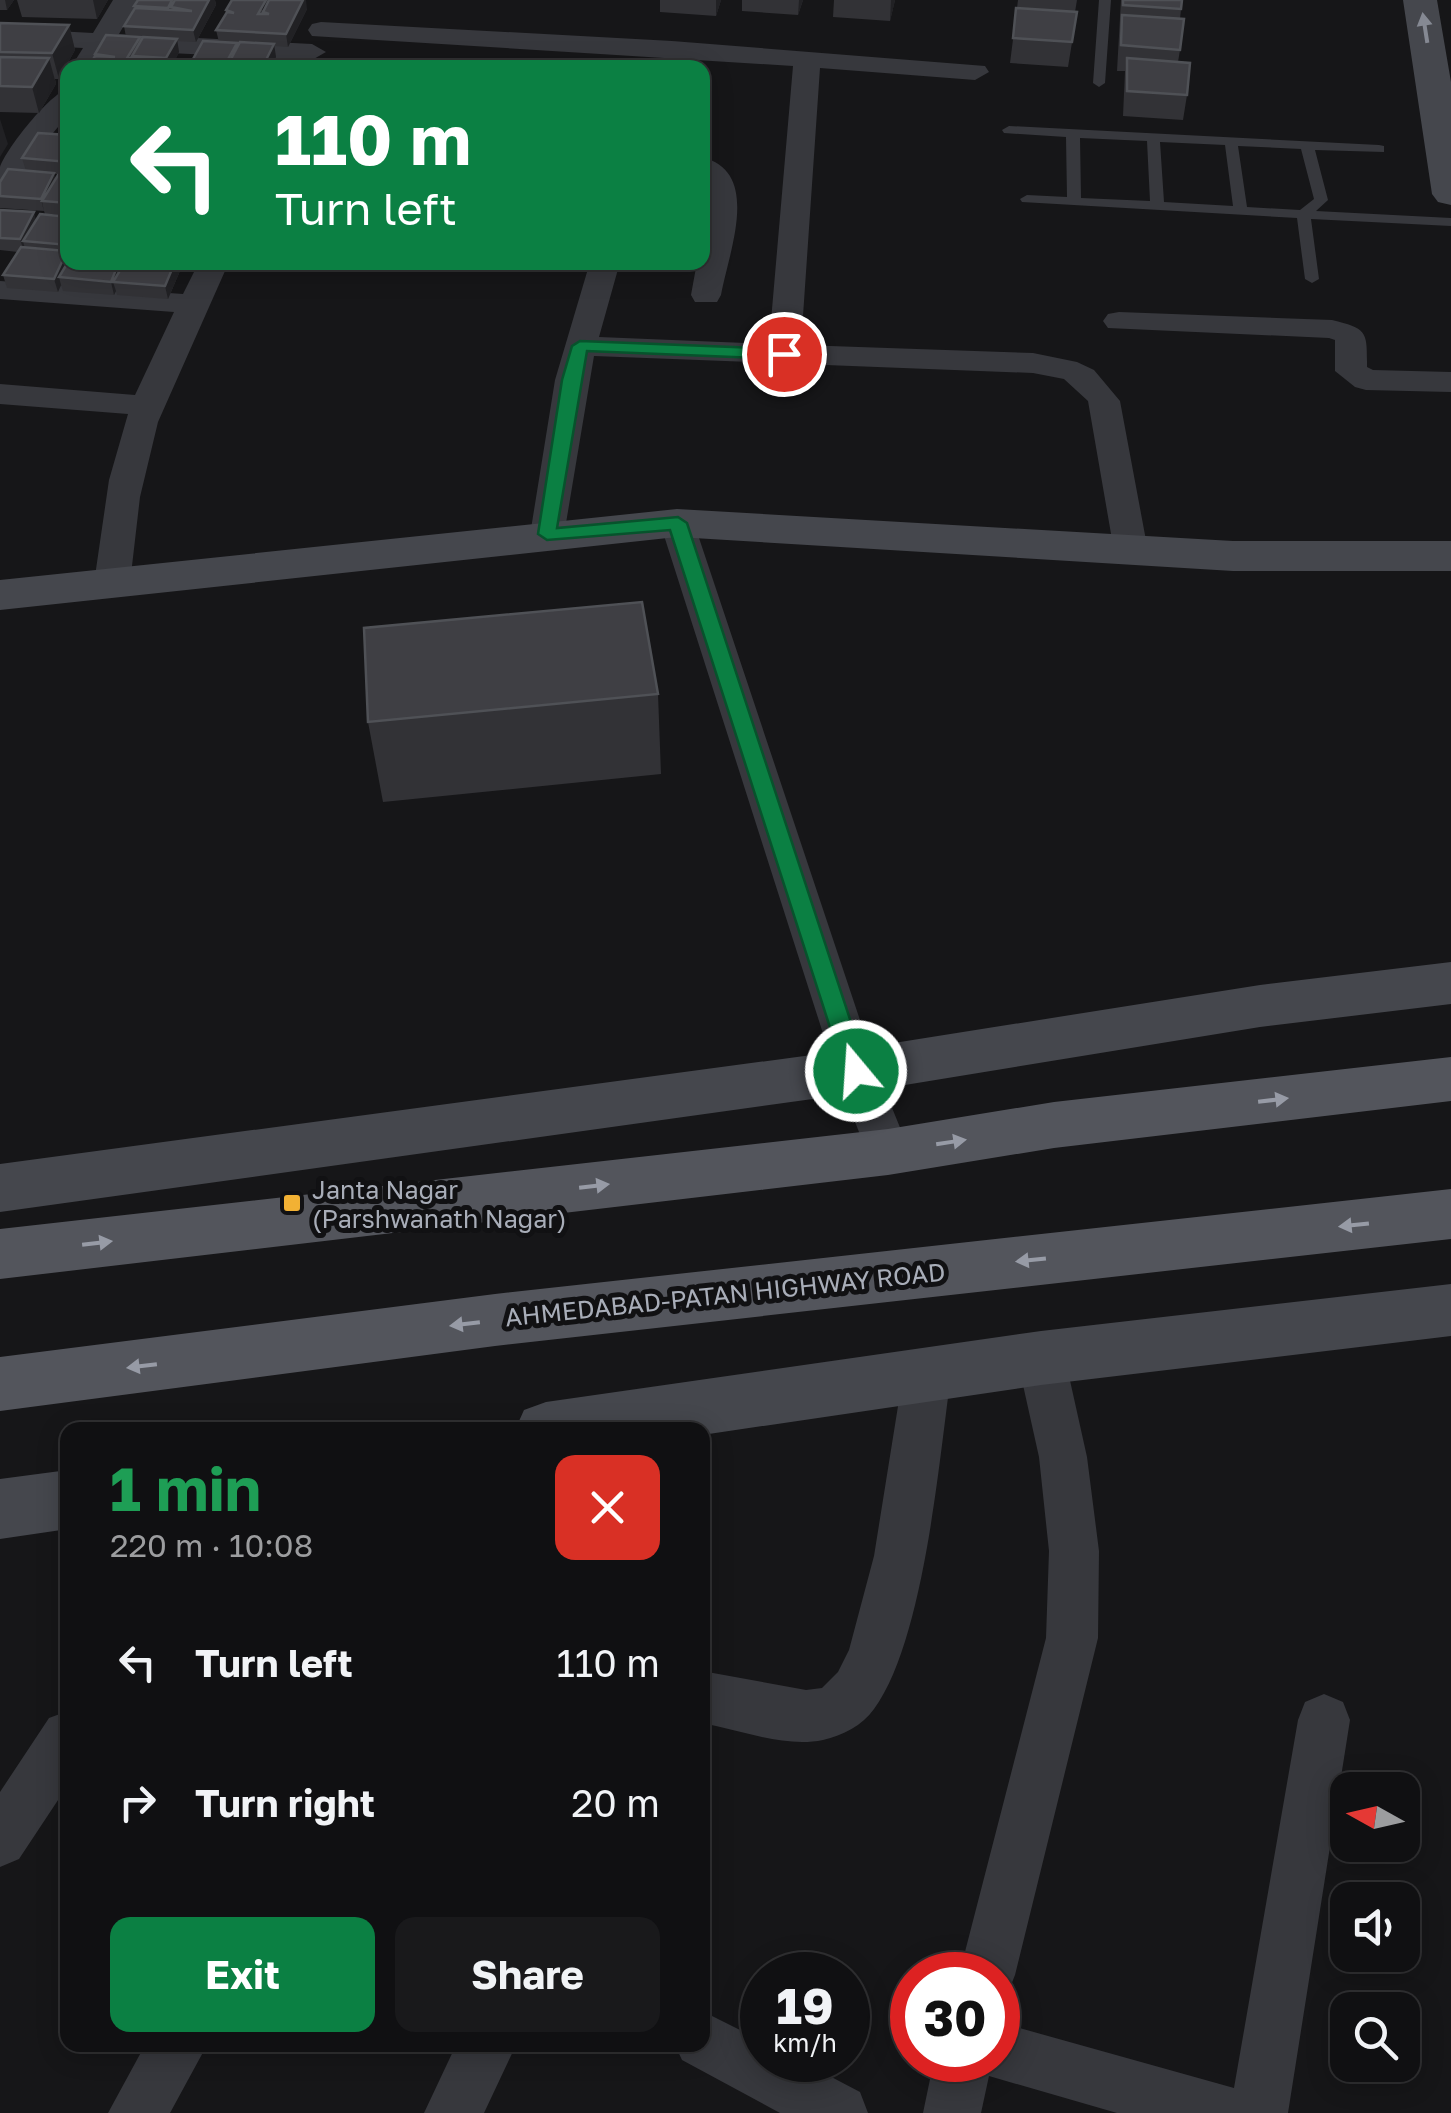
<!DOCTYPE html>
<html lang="en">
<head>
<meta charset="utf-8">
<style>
	body { margin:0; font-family:"Golos Text",sans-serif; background:#19191b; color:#f1f3f6; height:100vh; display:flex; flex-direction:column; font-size:38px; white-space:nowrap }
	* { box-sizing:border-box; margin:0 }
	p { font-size:32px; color:#9c9d9f }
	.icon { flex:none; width:55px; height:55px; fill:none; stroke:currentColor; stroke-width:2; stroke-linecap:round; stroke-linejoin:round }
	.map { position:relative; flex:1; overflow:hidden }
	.drawer { position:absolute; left:60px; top:1422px; width:650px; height:630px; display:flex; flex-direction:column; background:#101012; border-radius:20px; box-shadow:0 5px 25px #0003,0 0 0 2px #303032 }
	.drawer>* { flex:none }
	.hud { position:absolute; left:60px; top:60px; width:650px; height:210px; border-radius:20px; box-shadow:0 5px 25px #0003,0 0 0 2px #303032; background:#0b8043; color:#fff; overflow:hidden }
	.needle { width:65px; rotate:278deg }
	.controls { position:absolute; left:1330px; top:1772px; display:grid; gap:20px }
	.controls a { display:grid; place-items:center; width:90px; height:90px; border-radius:20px; background:#101012; box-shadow:0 5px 25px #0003,0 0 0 2px #303032; font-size:50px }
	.speed { position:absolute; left:740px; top:1952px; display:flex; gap:20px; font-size:50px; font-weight:700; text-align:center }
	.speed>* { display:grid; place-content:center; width:130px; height:130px; border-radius:50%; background:#101012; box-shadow:0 5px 25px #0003,0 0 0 2px #303032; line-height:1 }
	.speed small { font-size:25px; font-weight:400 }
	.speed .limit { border:15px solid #d22; background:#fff; color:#111 }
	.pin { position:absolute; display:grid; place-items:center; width:85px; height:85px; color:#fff; margin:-42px; border:5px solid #fff; border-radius:50%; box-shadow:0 2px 10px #0007 }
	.me { position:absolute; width:110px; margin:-55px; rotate:342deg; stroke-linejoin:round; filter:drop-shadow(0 0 8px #0008) }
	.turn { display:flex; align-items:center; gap:35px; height:210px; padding:0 50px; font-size:45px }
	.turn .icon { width:130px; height:130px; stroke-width:2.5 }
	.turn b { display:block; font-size:70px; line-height:85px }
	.round { display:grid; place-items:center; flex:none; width:105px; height:105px; border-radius:20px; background:#19191b }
	.headline { display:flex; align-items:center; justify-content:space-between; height:170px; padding:0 50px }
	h1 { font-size:60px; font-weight:700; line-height:75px; color:#1e9e55 }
	.button { display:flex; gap:20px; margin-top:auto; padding:20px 50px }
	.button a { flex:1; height:115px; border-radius:20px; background:#0b8043; color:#fff; font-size:40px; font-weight:700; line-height:115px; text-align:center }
	.button a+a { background:#19191b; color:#f1f3f6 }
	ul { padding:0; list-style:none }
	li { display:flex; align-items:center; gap:30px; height:140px; padding:0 50px }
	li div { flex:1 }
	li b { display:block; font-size:38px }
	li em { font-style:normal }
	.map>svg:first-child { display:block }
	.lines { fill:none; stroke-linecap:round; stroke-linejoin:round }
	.lane { fill:#37383d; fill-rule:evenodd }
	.street { fill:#37383d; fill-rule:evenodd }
	.secondary { fill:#45474d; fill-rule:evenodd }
	.primary { fill:#53555c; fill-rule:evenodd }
	.wall { fill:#323236 }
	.shaded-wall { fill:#212124 }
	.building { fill:#3f3f44; stroke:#4f5156; stroke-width:2.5 }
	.oneway { fill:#858993 }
	.oneway2 { fill:#979ba6 }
	.route { fill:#0b8043; stroke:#07532c; stroke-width:2.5 }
	.poi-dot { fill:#f2b134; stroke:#111113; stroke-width:4 }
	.labels { text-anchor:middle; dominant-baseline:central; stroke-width:10; stroke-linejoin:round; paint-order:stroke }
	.poi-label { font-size:25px; fill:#a8adb8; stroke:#111113; text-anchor:start }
	.street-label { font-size:25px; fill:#a8adb8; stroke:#111113 }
</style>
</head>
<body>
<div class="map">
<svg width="1451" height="2113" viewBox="0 0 1451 2113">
	<rect width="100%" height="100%" fill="#161618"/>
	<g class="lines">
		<path class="lane" d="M1099 0H1111L1105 83 1099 87 1093 83Z
			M1009 126 1379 145 1384 146V152L1315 150 1328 200 1316 211 1451 218V226L1311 219 1319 279 1312 283 1305 279 1297 218 1022 202 1020 199 1027 195 1067 197 1066 137 1004 133 1002 130ZM1080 138 1147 141 1150 201 1081 198ZM1160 142 1225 145 1233 206 1164 202ZM1238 146 1301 149 1314 199 1300 210 1247 207Z"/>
		<path class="street" d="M113 0H139L119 34 312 44 326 52 312 60 109 50 98 68H76L73 64 83 48 0 44V28L93 33Z
			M321 22 672 41 985 66 989 72 975 80 820 68 801 345 1033 353 1077 362 1094 370 1120 401 1148 551 1143 559 1131 562 1119 559 1114 551 1088 401 1064 379 1033 373 594 356 564 535 559 543 547 546 535 543 530 535 555 380 590 262H620L599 337 769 344 793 66 312 36 308 30 312 24Z
			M68 89V115L43 145 10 197 0 200C0 190 0 176 0 167 6 149 50 93 68 89Z
			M702 157C762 172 729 251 721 295L717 302H695L691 295 697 262H702V232L710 191 702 179Z
			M199 262H229L158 422 140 497 130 583 124 591 112 595 100 591 94 583 109 480 128 414 0 404V384L135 395 174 312 0 299V281L183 294Z
			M1119 312 1332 320C1368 329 1367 331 1367 367L1373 370 1451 372V392L1366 390 1355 387 1335 371V340L1329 338 1108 328 1103 321 1108 314Z
			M677 512 689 515 694 523 877 1071 910 1152 904 1165 888 1170 872 1165 835 1071 660 523 665 515Z
			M1041 1337 1058 1343 1065 1358 1087 1457 1099 1551 1098 1638 1015 1975 1007 1995 998 1999V1975H959L1046 1638 1049 1551 1039 1457 1017 1358 1024 1343Z
			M927 1354 944 1360 951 1375C939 1461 924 1641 874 1709 862 1726 843 1735 823 1740 784 1748 741 1730 702 1723V1671L806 1690 822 1688 838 1672 849 1650 874 1556 903 1375 910 1360Z
			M1324 1694 1343 1702 1350 1720 1288 2113H1117L989 2076 981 2113H923L934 2060H998V2022L1234 2088 1298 1720 1305 1702Z
			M68 1711V1785L19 1859 0 1867V1792L49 1718Z
			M702 2011 762 2041V2060H799L860 2092 868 2113H780L682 2060 675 2045H702Z
			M145 2045H207L170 2113H108Z
			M456 2045H516L484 2113H424Z"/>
		<path class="secondary" d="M1403 0H1437L1451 82V205L1438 202 1432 194Z
			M677 509 1233 541H1451V571H1233L677 537 0 610V580Z
			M1451 962V1004L1260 1027 856 1093 0 1212V1164L856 1049 1260 985Z
			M1451 1284V1336L1041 1385 702 1435V1430H515L524 1410 546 1402 1041 1331Z
			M68 1470V1529L0 1539V1479Z"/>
		<path class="primary" d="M1451 1057V1101L1054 1148 888 1175 0 1279V1229L888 1129 1054 1102Z
			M1451 1189V1239L495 1346 0 1411V1357L495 1294Z"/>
	</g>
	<path class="wall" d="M0 0H14L7 10H0Z
		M17 0H108L97 19 22 17Z
		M138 0H215L216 5 196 42 177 41 179 52 171 68H88L95 56V54L126 37 124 26 135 8 134 6Z
		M660 0H721L716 16 660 12Z
		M742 0H803L798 15 742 11Z
		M834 0H895L890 21 833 17Z
		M1018 0H1077L1075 12H1077L1068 67 1010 63Z
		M1121 0H1182L1180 19V50L1178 62 1187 95 1183 120 1123 116 1125 71H1117Z
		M307 9 288 47 274 46 276 57 271 68H190L193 62V59L219 42 216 30 227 12 226 10Z
		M0 23 69 25 75 50 59 79H55L56 84 39 113 0 112Z
		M68 120V175L54 174 55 179 68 176V216L45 214 44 211 0 208V182L26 171 22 158 65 135 63 128Z
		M0 210 36 221 68 217V262H187L178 263 180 271 168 299 117 295 116 291 114 295 63 291 61 285 58 292 7 288 3 275 18 252 0 250Z
		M658 694 661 774 383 802 368 722Z"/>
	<path class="shaded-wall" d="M5 0H14L7 10Z
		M93 0H108L97 19Z
		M209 0H215L216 5 196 42 193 30Z
		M303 0H306L307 9 288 47 286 34Z
		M716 0H721L716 16Z
		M799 0H803L798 15Z
		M891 0H895L890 21Z
		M69 25 75 50 59 79 52 53Z
		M177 39 179 52 171 68H168L166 58Z
		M274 44 276 57 271 68H262Z
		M49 58 56 84 39 113 32 87Z
		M0 119 8 144 0 157Z
		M54 173 57 186 42 201 44 212 41 199Z
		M34 212 37 225 23 241 25 249 24 252 20 239Z
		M67 251 68 262 59 277 61 285 58 292 54 279Z
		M119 262H126L113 282 116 291 114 295 111 282Z
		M175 262H178L180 271 168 299 165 286Z"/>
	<path class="building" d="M138 0H172L168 8 134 6Z
		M175 0H209L193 30 124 26 135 8 192 11 171 7Z
		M232 0H266L258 14H269L263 12 269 0H303L286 34 216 30 227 12 234 13 226 10Z
		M1123 0H1182L1181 9 1123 5Z
		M1016 8 1077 12 1072 42 1013 38Z
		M1122 15 1184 19 1180 50 1121 45Z
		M0 23 69 25 52 53 0 52Z
		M106 35 140 37 127 58 165 60 160 68H88L95 56 115 57 95 54Z
		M143 37 177 39 166 58 132 56Z
		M203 41 237 43 227 61 193 59Z
		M240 42 274 44 262 68H190L193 62 260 65 230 61Z
		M0 57 49 58 32 87 0 86Z
		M1127 58 1190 63 1187 95 1127 91Z
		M38 133 68 135V162L22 158Z
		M8 169 54 173 41 199 0 196V182Z
		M58 175 68 176V203L42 201Z
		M0 210 34 212 20 239 0 238Z
		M40 214 68 217V245L23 241Z
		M21 247 67 251 54 279 3 275Z
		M68 262H119L111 282 59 277Z
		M125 262H175L165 286 113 282Z
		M642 602 658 694 368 722 364 628Z"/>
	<defs><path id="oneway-solid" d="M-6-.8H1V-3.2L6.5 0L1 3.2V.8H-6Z" transform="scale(2.5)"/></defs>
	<use class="oneway" href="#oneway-solid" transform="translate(1425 28) rotate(-99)"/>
	<g class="oneway2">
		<use href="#oneway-solid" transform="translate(1273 1100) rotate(-7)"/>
		<use href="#oneway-solid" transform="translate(951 1142) rotate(-9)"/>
		<use href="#oneway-solid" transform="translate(594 1186) rotate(-7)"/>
		<use href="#oneway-solid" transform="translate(1354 1225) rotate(174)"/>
		<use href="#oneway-solid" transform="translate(97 1243) rotate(-7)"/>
		<use href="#oneway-solid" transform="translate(1031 1260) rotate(174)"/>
		<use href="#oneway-solid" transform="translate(465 1324) rotate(173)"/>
		<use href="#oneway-solid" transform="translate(142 1366) rotate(173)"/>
	</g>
	<path class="route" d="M580 341 784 349 793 354 784 359 587 351 557 528 678 517 687 523 867 1071 864 1078H847L844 1071 670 530 547 540 538 534 562 380 572 346Z"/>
	<rect class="poi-dot" x="282" y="1193" width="20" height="20" rx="5"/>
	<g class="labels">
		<g class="poi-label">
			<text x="312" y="1189">Janta Nagar<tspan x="312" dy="29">(Parshwanath Nagar)</tspan></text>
		</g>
		<g class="street-label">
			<text transform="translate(725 1294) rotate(-6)">AHMEDABAD-PATAN HIGHWAY ROAD</text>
		</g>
	</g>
</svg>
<div class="controls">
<a><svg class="needle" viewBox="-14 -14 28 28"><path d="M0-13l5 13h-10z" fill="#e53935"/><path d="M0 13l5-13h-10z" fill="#9c9d9f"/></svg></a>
<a><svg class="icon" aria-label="sound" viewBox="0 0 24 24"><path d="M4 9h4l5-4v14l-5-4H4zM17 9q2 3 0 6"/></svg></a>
<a><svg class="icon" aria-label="search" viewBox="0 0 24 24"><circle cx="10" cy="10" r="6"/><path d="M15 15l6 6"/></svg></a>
</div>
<div class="speed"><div>19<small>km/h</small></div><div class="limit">30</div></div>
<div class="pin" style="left:784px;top:354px;background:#d93025"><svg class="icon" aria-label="arrive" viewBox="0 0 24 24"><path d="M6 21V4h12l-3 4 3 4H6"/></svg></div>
<svg class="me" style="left:856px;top:1071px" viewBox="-20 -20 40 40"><circle r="17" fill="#0b8043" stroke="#fff" stroke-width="3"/><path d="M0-11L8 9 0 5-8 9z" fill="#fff"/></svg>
<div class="hud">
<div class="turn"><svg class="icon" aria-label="left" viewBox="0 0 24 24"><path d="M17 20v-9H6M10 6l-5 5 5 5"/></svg><div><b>110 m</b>Turn left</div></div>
</div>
<section class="drawer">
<div class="headline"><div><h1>1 min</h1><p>220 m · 10:08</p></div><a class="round" style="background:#d93025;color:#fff"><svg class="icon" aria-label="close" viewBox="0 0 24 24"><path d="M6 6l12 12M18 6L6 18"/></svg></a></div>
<ul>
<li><svg class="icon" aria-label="left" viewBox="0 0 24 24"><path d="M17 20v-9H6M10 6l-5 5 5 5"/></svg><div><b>Turn left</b></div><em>110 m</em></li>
<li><svg class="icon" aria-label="right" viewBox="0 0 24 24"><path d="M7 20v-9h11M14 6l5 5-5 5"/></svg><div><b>Turn right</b></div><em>20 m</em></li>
</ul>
<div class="button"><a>Exit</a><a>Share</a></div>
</section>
</div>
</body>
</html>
